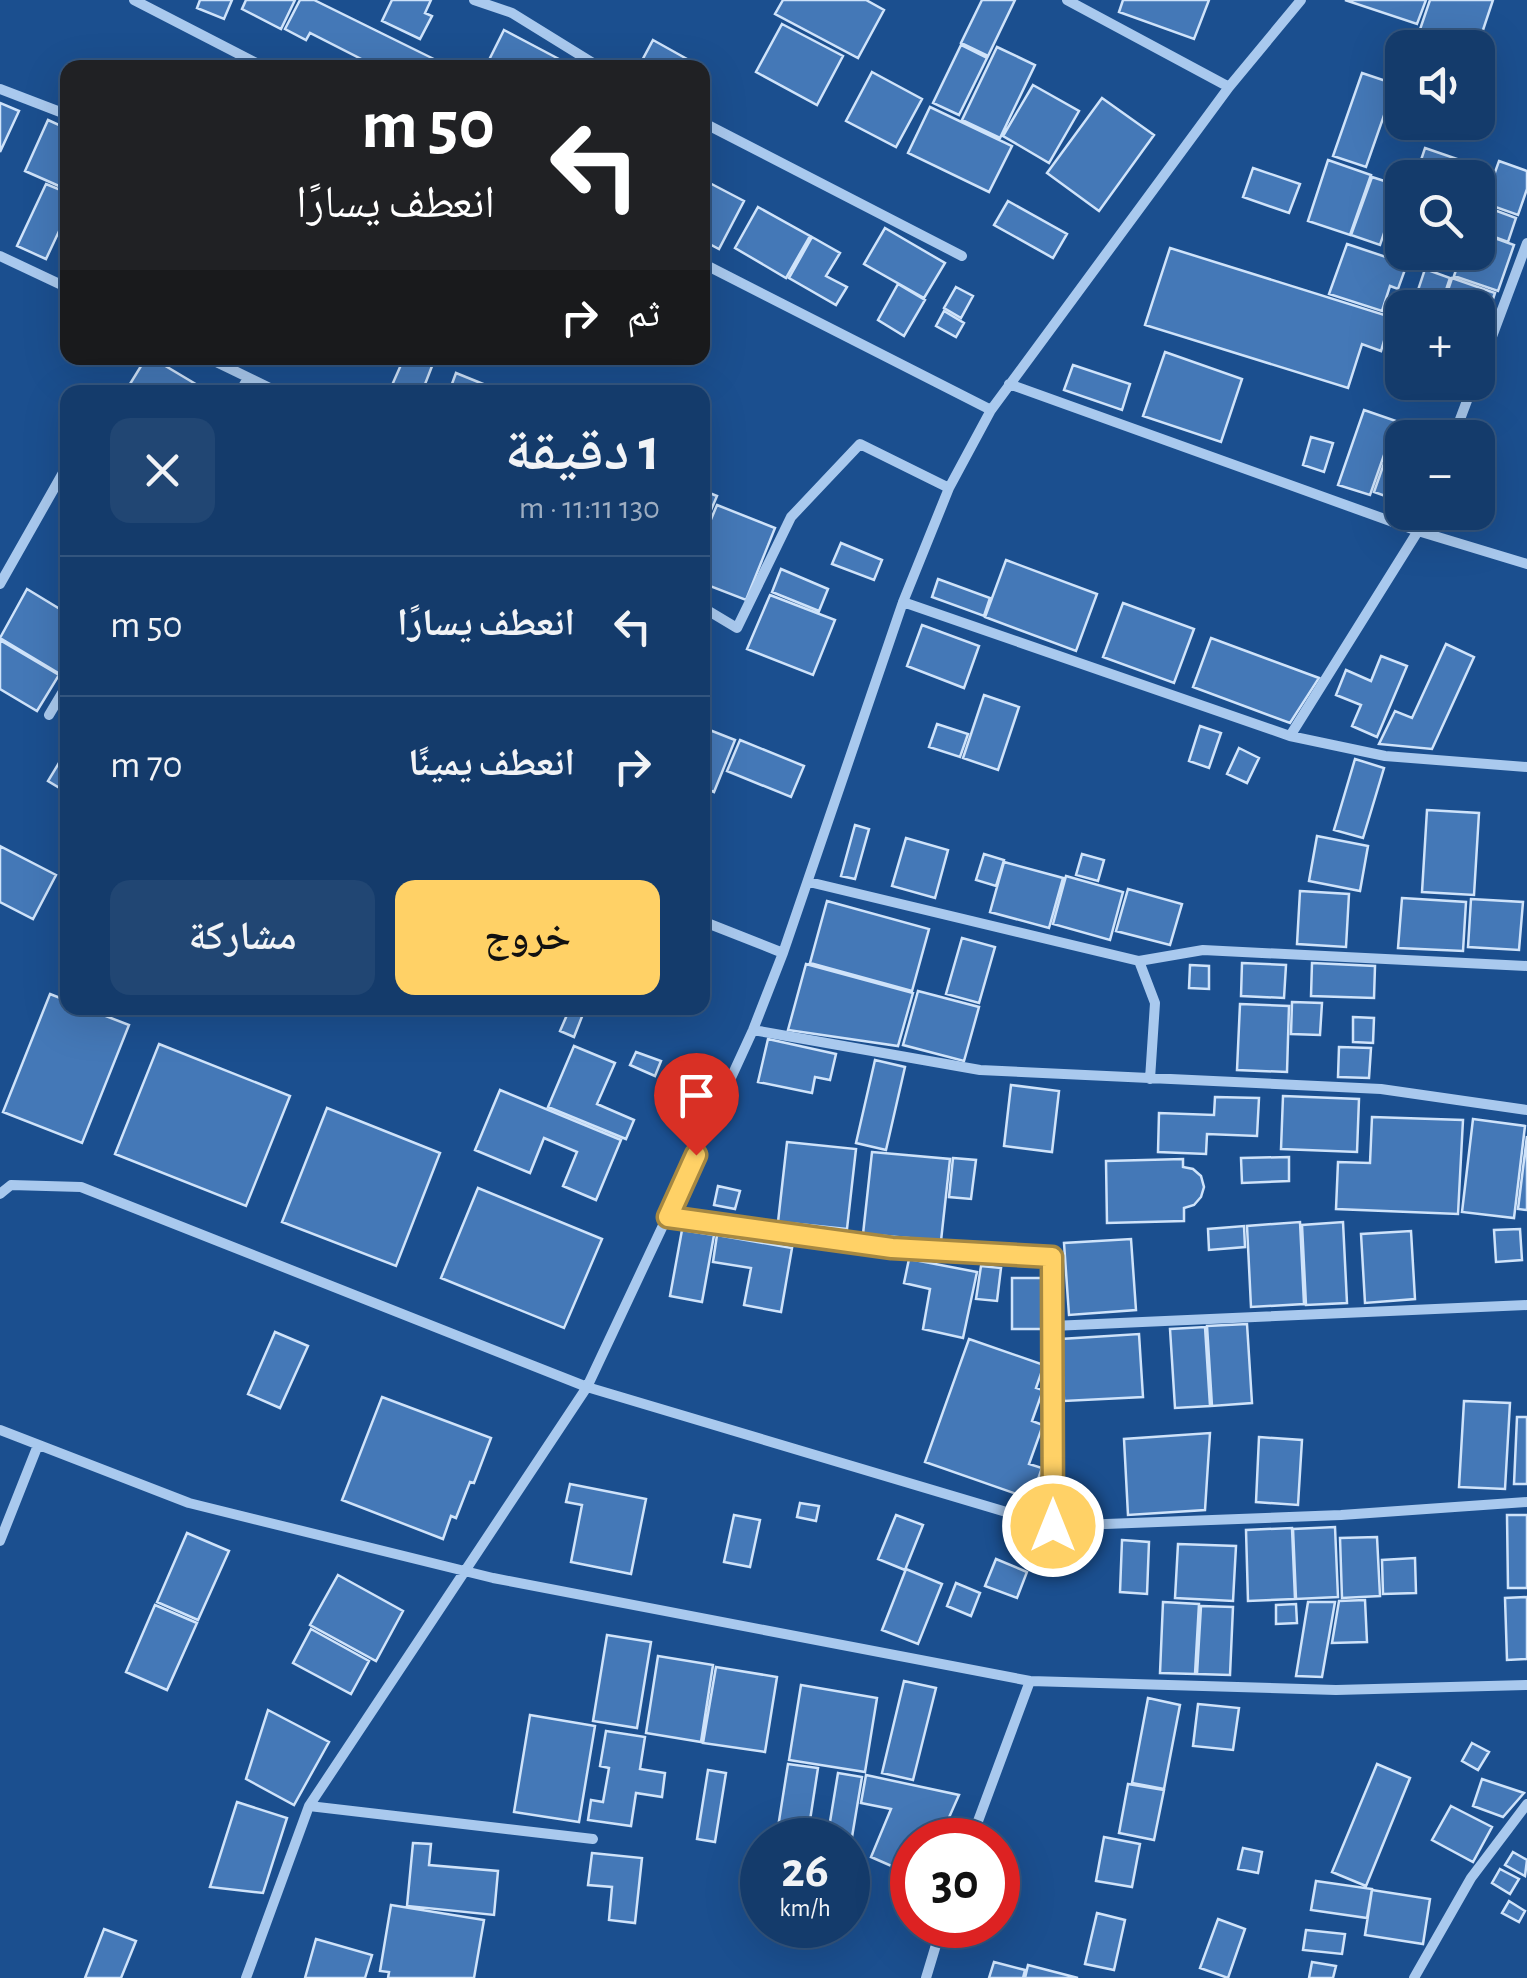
<!DOCTYPE html>
<html lang="ar">
<head>
<meta charset="utf-8">
<style>
	body { margin:0; font-family:"Alegreya Sans","Noto Naskh Arabic",sans-serif; background:#214673; color:#f1f3f6; direction:rtl; height:100vh; display:flex; flex-direction:column; font-size:38px; white-space:nowrap }
	* { box-sizing:border-box; margin:0 }
	p { font-size:32px; color:#9dadc1 }
	.icon { flex:none; width:55px; height:55px; fill:none; stroke:currentColor; stroke-width:2; stroke-linecap:round; stroke-linejoin:round }
	.map { position:relative; flex:1; overflow:hidden; direction:ltr }
	.details { position:absolute; left:60px; top:385px; width:650px; height:630px; display:flex; flex-direction:column; background:#143b6b; border-radius:20px; box-shadow:0 10px 40px #0002,0 0 0 2px #33557e; direction:rtl }
	.details>* { flex:none }
	.hud { position:absolute; left:60px; top:60px; width:650px; height:305px; border-radius:20px; box-shadow:0 10px 40px #0002,0 0 0 2px #33557e; direction:rtl; background:#202124; color:#fff; overflow:hidden }
	.controls { position:absolute; left:1385px; top:30px; display:grid; gap:20px }
	.controls a { display:grid; place-items:center; width:110px; height:110px; border-radius:20px; background:#143b6b; box-shadow:0 10px 40px #0002,0 0 0 2px #33557e; font-size:50px }
	.speed { position:absolute; left:740px; top:1818px; display:flex; gap:20px; font-size:50px; font-weight:700; text-align:center }
	.speed>* { display:grid; place-content:center; width:130px; height:130px; border-radius:50%; background:#143b6b; box-shadow:0 10px 40px #0002,0 0 0 2px #33557e; line-height:1 }
	.speed small { font-size:25px; font-weight:400 }
	.speed .limit { border:15px solid #d22; background:#fff; color:#111 }
	.pin { position:absolute; display:grid; place-items:center; width:85px; height:85px; color:#fff; margin:-102px -42px; border-radius:50% 50% 50% 0; rotate:-45deg; box-shadow:0 0 10px #0007 }
	.pin .icon { rotate:45deg }
	.me { position:absolute; width:110px; margin:-55px; rotate:0deg; stroke-linejoin:round; filter:drop-shadow(0 0 8px #0008) }
	.turn { display:flex; align-items:center; gap:35px; height:210px; padding:0 50px; font-size:45px }
	.turn .icon { width:130px; height:130px; stroke-width:2.5 }
	.turn b { display:block; font-size:70px; line-height:85px }
	.then { display:flex; align-items:center; height:95px; padding:0 50px; background:#0003; gap:20px; font-size:38px }
	.round { display:grid; place-items:center; flex:none; width:105px; height:105px; border-radius:20px; background:#214673 }
	.head { display:flex; align-items:center; justify-content:space-between; height:170px; padding:0 50px }
	h1 { font-size:60px; font-weight:600; line-height:75px }
	.button { display:flex; gap:20px; margin-top:auto; padding:20px 50px }
	.button a { flex:1; height:115px; border-radius:20px; background:#ffd166; color:#111; font-size:40px; font-weight:600; line-height:115px; text-align:center }
	.button a+a { background:#214673; color:#f1f3f6 }
	ul { padding:0; list-style:none }
	li { display:flex; align-items:center; gap:30px; height:140px; padding:0 50px; border-top:2px solid #33557e }
	li div { flex:1 }
	li b { display:block; font-size:38px }
	li em { font-style:normal }
	.map>svg:first-child { display:block }
	.building { fill:#4478b7; stroke:#cfe3fa; stroke-width:2.5 }
	.lines { fill:none; stroke-linecap:round; stroke-linejoin:round }
	.street { stroke:#a9c9ee; stroke-width:10 }
	.route-casing { stroke:#a68842; stroke-width:25 }
	.route { stroke:#ffd166; stroke-width:18 }
</style>
</head>
<body>
<div class="map">
<svg width="1527" height="1978" viewBox="0 0 1527 1978">
	<rect width="100%" height="100%" fill="#1b4f8f"/>
	<path class="building" d="M200 0H232L224 19 197 8Z
		M246 0H295L281 29 242 9Z
		M300 0H314L446 65 379 68 310 33 306 40 285 29Z
		M392 0H431L425 13 432 16 420 39 382 21Z
		M783 0H866L884 10 858 58 775 14Z
		M982 0H1015L988 56 961 43Z
		M1123 0H1209L1194 39 1119 12Z
		M1345 0H1426L1417 24Z
		M1430 0H1493L1477 48H1424L1415 44Z
		M782 24 843 56 817 105 756 72Z
		M504 30 576 68 486 66Z
		M653 40 687 59 683 68H638Z
		M961 45 987 58 959 115 933 103Z
		M997 47 1035 65 1000 138 962 120Z
		M872 72 922 99 896 147 846 121Z
		M1362 73 1395 84 1366 167 1333 156Z
		M1033 85 1079 111 1049 163 1003 136Z
		M1102 98 1154 135 1099 211 1047 173Z
		M0 103 19 111 0 152Z
		M930 107 1012 146 989 192 908 153Z
		M48 120 68 129V190L25 171Z
		M1425 148 1492 171 1481 203 1478 202V178H1415Z
		M1328 160 1371 175 1350 235 1308 221Z
		M1499 161 1527 171V189L1518 215 1484 203Z
		M1253 168 1300 184 1289 213 1243 197Z
		M1372 177 1400 186 1380 245 1351 235Z
		M702 179 744 201 719 249 702 240Z
		M46 184 68 193V212L46 259 17 246Z
		M1008 201 1067 234 1053 258 994 225Z
		M1478 204 1516 218 1508 242 1478 231Z
		M758 207 810 236 786 278 735 248Z
		M885 228 945 263 924 298 864 264Z
		M1478 232 1514 245 1498 291 1454 276 1462 252H1478Z
		M812 237 840 253 826 276 847 287 836 305 789 278Z
		M1347 244 1407 264 1398 289 1390 286 1382 311 1329 294Z
		M1170 248 1391 317 1381 351 1362 344 1348 388 1145 325Z
		M1425 269 1450 278 1440 308H1412Z
		M1452 278 1495 293 1480 338 1478 308H1442Z
		M898 284 925 300 904 336 878 320Z
		M956 287 973 296 961 318 944 308Z
		M944 311 964 323 956 337 936 326Z
		M1165 352 1242 379 1221 442 1143 416Z
		M146 358H152L209 392H125Z
		M404 358 434 361 422 392H389Z
		M1073 365 1130 384 1122 410 1064 390Z
		M456 373 503 392H449Z
		M1364 410 1396 421 1370 495 1338 485Z
		M1397 426 1430 438H1402V502L1374 492Z
		M1311 437 1333 443 1324 472 1303 465Z
		M702 490 717 496 702 531Z
		M717 505 775 528 746 600 702 583V541Z
		M841 543 882 560 874 580 832 564Z
		M1006 560 1097 594 1076 651 985 617Z
		M781 569 828 589 819 611 772 592Z
		M938 579 990 598 984 616 932 597Z
		M27 589 68 614V661L60 674 0 638Z
		M770 595 835 620 813 675 747 649Z
		M1123 603 1194 629 1174 683 1103 657Z
		M922 625 979 646 964 688 907 666Z
		M1211 638 1319 678 1290 723 1193 687Z
		M0 640 59 675 37 711 0 689Z
		M1446 644 1474 657 1432 749 1379 744 1395 711 1412 718Z
		M1381 656 1407 666 1377 737 1352 726 1361 705 1336 695 1346 670 1371 681Z
		M984 695 1019 707 998 770 963 758Z
		M937 724 968 734 960 757 929 747Z
		M1200 726 1221 733 1209 768 1189 761Z
		M702 727 735 740 714 792 702 787Z
		M740 740 804 766 791 797 727 771Z
		M68 748V793L48 781Z
		M1239 748 1259 758 1247 783 1227 774Z
		M1355 759 1384 768 1363 838 1334 830Z
		M1427 810 1479 813 1474 895 1422 892Z
		M855 825 869 829 855 879 841 876Z
		M1317 836 1368 846 1360 891 1309 881Z
		M906 838 948 850 935 898 892 886Z
		M0 846 56 875 33 919 0 902Z
		M984 854 1004 860 996 886 976 880Z
		M1082 854 1104 860 1098 881 1076 875Z
		M1004 862 1063 878 1049 928 990 912Z
		M1066 876 1123 892 1110 940 1053 924Z
		M1128 889 1182 904 1170 945 1116 931Z
		M1300 891 1349 894 1346 947 1297 944Z
		M1402 898 1466 902 1463 951 1398 948Z
		M1471 899 1523 902 1519 950 1468 947Z
		M827 901 929 929 912 991 810 963Z
		M962 938 995 947 979 1003 946 994Z
		M1242 963 1286 965 1284 998 1241 996Z
		M1312 963 1375 966 1374 998 1311 996Z
		M806 964 913 993 898 1046 788 1030Z
		M1190 965 1209 966V989L1189 988Z
		M918 991 979 1007 964 1061 903 1045Z
		M50 994 68 1001V1008H85L129 1025 82 1143 3 1112Z
		M1292 1002 1322 1003 1320 1035 1291 1034Z
		M1240 1004 1289 1006 1287 1072 1237 1070Z
		M570 1008 583 1014 574 1037 560 1031Z
		M1353 1017 1374 1018 1373 1043 1353 1042Z
		M768 1039 836 1054 830 1080 815 1077 812 1093 758 1082Z
		M159 1044 290 1096 246 1206 115 1154Z
		M574 1046 615 1063 597 1104 634 1120 626 1139 548 1107Z
		M1339 1047 1371 1048 1369 1078 1338 1077Z
		M636 1052 661 1061 655 1076 630 1065Z
		M875 1060 905 1067 886 1150 856 1143Z
		M1011 1085 1059 1091 1052 1152 1004 1146Z
		M500 1090 621 1140 596 1200 563 1186 577 1152 544 1138 530 1173 475 1150Z
		M1283 1096 1359 1099 1357 1152 1281 1149Z
		M1215 1097 1259 1098 1257 1136 1207 1134 1206 1154 1158 1152 1159 1113 1214 1115Z
		M327 1108 440 1153 396 1266 282 1222Z
		M1372 1117 1463 1120 1458 1214 1336 1209 1338 1162 1370 1163Z
		M1473 1119 1525 1126 1514 1218 1462 1212Z
		M1527 1136V1210L1518 1209Z
		M787 1142 856 1149 847 1229 778 1222Z
		M872 1152 950 1159 941 1241 863 1234Z
		M1289 1157V1181L1242 1183 1241 1158Z
		M953 1158 976 1160 971 1199 949 1197Z
		M1183 1159V1167L1193 1169 1201 1176 1204 1187 1201 1197 1194 1205 1184 1208V1221L1107 1223 1106 1161Z
		M718 1186 740 1191 735 1209 714 1205Z
		M478 1188 602 1239 564 1328 441 1278Z
		M1300 1222 1304 1304 1251 1307 1247 1226Z
		M1343 1222 1347 1303 1306 1305 1302 1225Z
		M1244 1226 1245 1247 1209 1250 1208 1229Z
		M1520 1229 1522 1260 1496 1262 1494 1230Z
		M682 1230 714 1235 702 1302 670 1296Z
		M1411 1231 1415 1299 1365 1303 1361 1234Z
		M717 1235 792 1248 781 1312 744 1305 751 1268 713 1262Z
		M1131 1239 1136 1310 1069 1315 1064 1243Z
		M909 1259 977 1272 963 1338 923 1329 930 1289 904 1283Z
		M981 1266 1001 1268 997 1301 976 1299Z
		M1012 1278H1044L1043 1329H1012Z
		M1247 1324 1252 1403 1212 1406 1207 1326Z
		M1205 1327 1210 1406 1175 1408 1170 1329Z
		M275 1332 308 1346 280 1408 248 1394Z
		M1139 1334 1143 1397 1064 1401 1061 1339Z
		M969 1339 1044 1365 1036 1388 1043 1390 1032 1421 1043 1425 1029 1464 1042 1468 1031 1499 925 1462Z
		M382 1397 491 1438 474 1483 470 1482 456 1518 451 1516 443 1539 342 1500Z
		M1464 1401 1510 1403 1505 1489 1459 1487Z
		M1517 1417H1527V1484H1514Z
		M1210 1433 1205 1510 1128 1515 1124 1439Z
		M1259 1437 1302 1440 1298 1505 1256 1502Z
		M570 1484 646 1499 631 1574 571 1562 582 1505 566 1502Z
		M800 1503 819 1506 816 1521 797 1517Z
		M734 1515 760 1520 750 1567 724 1562Z
		M896 1515 923 1525 905 1570 878 1559Z
		M1507 1515H1527V1588H1508Z
		M1335 1527 1338 1597 1296 1599 1293 1529Z
		M1292 1528 1295 1599 1248 1601 1246 1530Z
		M187 1533 229 1551 198 1620 157 1602Z
		M1377 1537 1380 1596 1342 1598 1340 1538Z
		M1122 1540 1149 1542 1147 1594 1120 1592Z
		M1178 1544 1236 1546 1233 1601 1175 1598Z
		M1415 1558 1416 1593 1383 1594 1382 1560Z
		M996 1559 1027 1572 1017 1598 985 1586Z
		M906 1569 942 1584 918 1644 882 1630Z
		M338 1575 403 1611 376 1661 310 1625Z
		M956 1583 980 1593 971 1616 947 1606Z
		M1527 1597V1659L1507 1660 1505 1598Z
		M1365 1600 1367 1642 1332 1643 1339 1601Z
		M1163 1602 1199 1604 1195 1674 1160 1673Z
		M1308 1602H1335L1322 1677 1296 1676Z
		M1296 1604 1297 1623 1276 1624V1605Z
		M155 1605 197 1623 167 1690 126 1672Z
		M1201 1606 1233 1607 1230 1675 1197 1674Z
		M311 1629 369 1661 351 1694 293 1663Z
		M607 1635 651 1642 637 1728 593 1721Z
		M658 1656 713 1665 701 1742 646 1733Z
		M716 1667 777 1677 765 1752 703 1743Z
		M904 1681 936 1688 913 1780 882 1773Z
		M801 1685 877 1698 865 1772 789 1760Z
		M1148 1698 1180 1705 1164 1789 1132 1783Z
		M1198 1704 1239 1708 1233 1750 1193 1746Z
		M268 1710 329 1742 294 1805 246 1779Z
		M530 1715 595 1726 579 1822 514 1812Z
		M606 1731 645 1737 640 1769 665 1773 662 1797 636 1793 631 1826 588 1820 591 1800 603 1802 609 1768 600 1766Z
		M1472 1743 1489 1752 1478 1770 1462 1761Z
		M788 1764 818 1768 807 1840H776Z
		M1377 1764 1410 1778 1366 1886 1332 1872Z
		M708 1770 726 1773 715 1842 697 1839Z
		M838 1773 862 1777 849 1855 848 1840H827Z
		M866 1775 959 1795 939 1840H912V1875L871 1857 891 1809 861 1803Z
		M1482 1779 1524 1793 1503 1817 1473 1806Z
		M1128 1784 1164 1790 1154 1840 1119 1833Z
		M237 1802 287 1818 263 1893 210 1887Z
		M1451 1806 1492 1827 1473 1862 1432 1840Z
		M1104 1837 1140 1844 1132 1887 1096 1881Z
		M413 1843 431 1844 429 1865 498 1871 494 1915 407 1906Z
		M1243 1848 1262 1852 1258 1873 1238 1869Z
		M1513 1852 1527 1860 1525 1876 1505 1865Z
		M592 1853 642 1858 635 1923 609 1920 612 1887 588 1885Z
		M1500 1869 1519 1879 1510 1894 1492 1883Z
		M1316 1881 1372 1889 1367 1918 1311 1910Z
		M1372 1890 1430 1899 1423 1944 1365 1935Z
		M1509 1901 1525 1911 1519 1922 1502 1913Z
		M391 1905 484 1920 474 1978H388L389 1972 380 1971Z
		M1097 1913 1125 1920 1114 1970 1085 1964Z
		M1218 1919 1245 1929 1228 1978 1200 1968Z
		M104 1929 136 1941 121 1978H85Z
		M1306 1930 1345 1934 1342 1954 1303 1950Z
		M316 1939 372 1955 365 1978H305Z
		M994 1962 1025 1970 1023 1978H989Z
		M1312 1962 1336 1966 1333 1978H1309Z
		M1028 1965 1078 1978H1025Z"/>
	<g class="lines">
		<path class="street" d="M134 0 266 68
			M474 0 512 13 601 68
			M1067 0 1229 87
			M0 89 68 115
			M702 122 962 256
			M0 256 68 288
			M702 263 991 410
			M208 358 278 392
			M1478 374 1527 243
			M1009 384 1418 531 1527 564
			M240 392 248 378
			M1453 438 1474 382
			M0 584 64 471
			M903 602 1290 736 1385 756 1527 767
			M702 607 737 628 791 517 860 444 949 488
			M49 715 68 683
			M1290 736 1418 531 1425 512
			M809 882 1139 961 1203 950 1527 966
			M702 921 783 953
			M1139 961 1155 1003 1150 1079
			M753 1030 980 1070 1381 1089 1527 1110
			M0 1194 11 1185 81 1187 587 1387 1053 1526 1341 1515 1527 1502
			M667 1217 892 1248 1051 1257 1053 1526
			M1052 1326 1527 1305
			M0 1430 189 1503 493 1578 1030 1681 1336 1690 1527 1685
			M0 1541 38 1445
			M309 1806 593 1839
			M971 1840 1030 1681
			M246 1978 309 1806 587 1387 667 1217 753 1030 783 953 903 602 949 488 991 410 1229 87 1301 0
			M926 1978 942 1925
			M1414 1978 1471 1878 1527 1804"/>
	</g>
	<g class="lines">
		<g class="route-casing">
			<path id="route" d="M696 1155 668 1217 892 1248 1052 1257 1053 1526"/>
		</g>
		<use href="#route" class="route"/>
	</g>
</svg>
<div class="controls">
<a><svg class="icon" aria-label="sound" viewBox="0 0 24 24"><path d="M4 9h4l5-4v14l-5-4H4zM17 9q2 3 0 6"/></svg></a>
<a><svg class="icon" aria-label="search" viewBox="0 0 24 24"><circle cx="10" cy="10" r="6"/><path d="M15 15l6 6"/></svg></a>
<a>+</a>
<a>−</a>
</div>
<div class="speed"><div>26<small>km/h</small></div><div class="limit">30</div></div>
<div class="pin" style="left:696px;top:1155px;background:#d93025"><svg class="icon" aria-label="arrive" viewBox="0 0 24 24"><path d="M6 21V4h12l-3 4 3 4H6"/></svg></div>
<svg class="me" style="left:1053px;top:1526px" viewBox="-20 -20 40 40"><circle r="17" fill="#ffd166" stroke="#fff" stroke-width="3"/><path d="M0-11L8 9 0 5-8 9z" fill="#fff"/></svg>
<div class="hud">
<div class="turn"><svg class="icon" aria-label="left" viewBox="0 0 24 24"><path d="M17 20v-9H6M10 6l-5 5 5 5"/></svg><div><b>50 m</b>انعطف يسارًا</div></div>
<div class="then">ثم<svg class="icon" aria-label="right" viewBox="0 0 24 24"><path d="M7 20v-9h11M14 6l5 5-5 5"/></svg></div>
</div>
<section class="details">
<div class="head"><div><h1>1 دقيقة</h1><p>130 m · 11:11</p></div><a class="round"><svg class="icon" aria-label="close" viewBox="0 0 24 24"><path d="M6 6l12 12M18 6L6 18"/></svg></a></div>
<ul>
<li><svg class="icon" aria-label="left" viewBox="0 0 24 24"><path d="M17 20v-9H6M10 6l-5 5 5 5"/></svg><div><b>انعطف يسارًا</b></div><em>50 m</em></li>
<li><svg class="icon" aria-label="right" viewBox="0 0 24 24"><path d="M7 20v-9h11M14 6l5 5-5 5"/></svg><div><b>انعطف يمينًا</b></div><em>70 m</em></li>
</ul>
<div class="button"><a>خروج</a><a>مشاركة</a></div>
</section>
</div>
</body>
</html>
